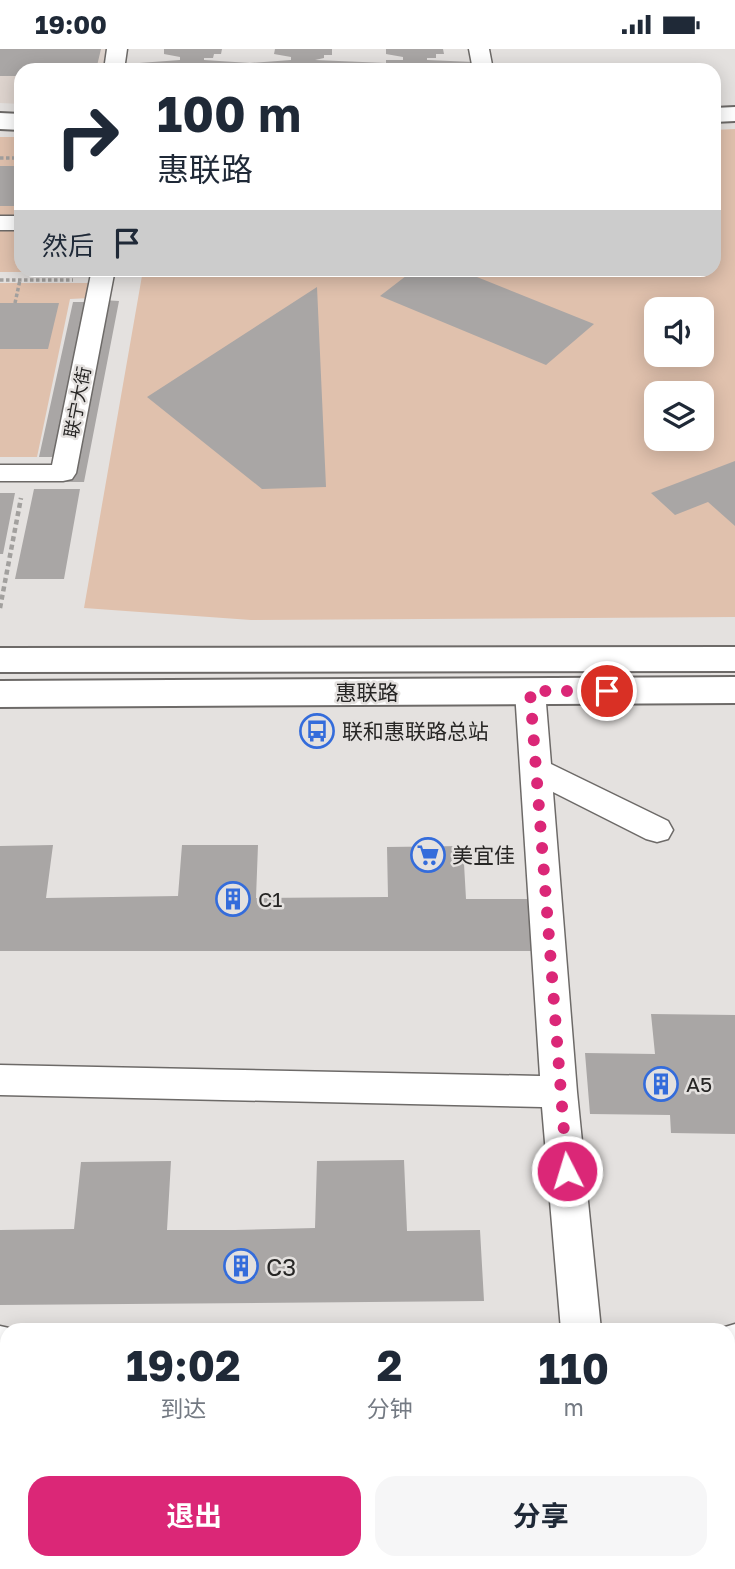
<!DOCTYPE html>
<html lang="zh">
<head>
<meta charset="utf-8">
<style>
	body { margin:0; font-family:"Golos Text","Noto Sans SC",sans-serif; background:#f6f6f7; color:#1f2937; height:100vh; display:flex; flex-direction:column; font-size:26px; white-space:nowrap }
	* { box-sizing:border-box; margin:0 }
	p { font-size:23px; color:#747a83 }
	.icon { flex:none; width:38px; height:38px; fill:none; stroke:currentColor; stroke-width:2; stroke-linecap:round; stroke-linejoin:round }
	.map { position:relative; flex:1; overflow:hidden }
	.details { position:absolute; left:0px; top:1274px; width:735px; height:247px; display:flex; flex-direction:column; background:#fff; border-radius:21px 21px 0 0; box-shadow:0 4px 18px #0003 }
	.details>* { flex:none }
	.hud { position:absolute; left:14px; top:14px; width:707px; height:214px; border-radius:21px; box-shadow:0 4px 18px #0003; background:#fff; color:#1f2937; overflow:hidden }
	.buttons { position:absolute; left:644px; top:248px; display:grid; gap:14px }
	.buttons a { display:grid; place-items:center; width:70px; height:70px; border-radius:14px; background:#fff; box-shadow:0 4px 18px #0003; font-size:35px }
	.pin { position:absolute; display:grid; place-items:center; width:60px; height:60px; color:#fff; margin:-30px; border:4px solid #fff; border-radius:50%; box-shadow:0 2px 7px #0007 }
	.me { position:absolute; width:77px; margin:-38px; rotate:355deg; stroke-linejoin:round; filter:drop-shadow(0 0 5px #0008) }
	.turn { display:flex; align-items:center; gap:24px; height:147px; padding:0 28px; font-size:32px }
	.turn .icon { width:91px; height:91px; stroke-width:2.5 }
	.turn b { display:block; font-size:49px; line-height:60px }
	.then { display:flex; align-items:center; height:66px; padding:0 28px; background:#0003; gap:14px; font-size:26px }
	.eta { display:flex; justify-content:space-evenly; align-items:center; height:119px; text-align:center }
	.eta b { font-size:42px; font-weight:700; line-height:49px }
	.button { display:flex; gap:14px; margin-top:auto; padding:14px 28px }
	.button a { flex:1; height:80px; border-radius:21px; background:#db2777; color:#fff; font-size:28px; font-weight:700; line-height:80px; text-align:center }
	.button a+a { background:#f6f6f7; color:#1f2937 }
	.status { display:flex; justify-content:space-between; align-items:center; height:49px; padding:0 35px; background:#fff; direction:ltr }
	.status svg { height:19px; fill:currentColor }
	.map>svg:first-child { display:block }
	.built { fill:#ded4ce }
	.green { fill:#e0c1ad; fill-rule:evenodd }
	.building { fill:#a9a6a5 }
	.lines { fill:none; stroke-linecap:round; stroke-linejoin:round }
	.minor-casing { stroke:#6d6a68; stroke-width:3 }
	.tertiary-casing { stroke:#6d6a68; stroke-width:4 }
	.path-far1 { stroke:#a2a09e; stroke-width:3.5; stroke-dasharray:3.5 2.5; stroke-linecap:butt }
	.path { stroke:#a2a09e; stroke-width:4.5; stroke-dasharray:5 3.5; stroke-linecap:butt }
	.minor { fill:#fff; fill-rule:evenodd }
	.tertiary { fill:#fff; fill-rule:evenodd }
	.route { stroke:#db2777; stroke-width:12; stroke-dasharray:0 21.6 }
	.labels { text-anchor:middle; dominant-baseline:central; stroke-width:5; stroke-linejoin:round; paint-order:stroke }
	.far-street-label { font-size:18px; fill:#272625; stroke:#e4e1df }
	.street-label { font-size:21px; fill:#272625; stroke:#e4e1df }
	.poi-label { font-size:21px; fill:#272625; stroke:#e4e1df; text-anchor:start }
	.near-poi-label { font-size:24px; fill:#272625; stroke:#e4e1df; text-anchor:start }
</style>
</head>
<body>
<div class="status"><b>19:00</b><svg viewBox="0 0 49 12"><path d="M0 12V9h3v3zM5 12V6h3v6zM10 12V3h3v9zM15 12V0h3v12zM26 1h20v11H26zM47 4h2v5h-2z"/></svg></div>
<div class="map">
<svg width="735" height="1520" viewBox="0 0 735 1520">
	<rect width="100%" height="100%" fill="#e4e1df"/>
	<path class="built" d="M0 0H107L102 21H21V55L0 54Z"/>
	<path class="green" d="M735 80V568L251 571 84 559 143 221 714 220V81ZM656 261H702V306H656ZM656 345H702V390H656Z
		M0 88H21V172H0Z
		M0 180H21V220L97 221V223H0Z
		M0 234H94L90 249 70 250 37 408H0Z"/>
	<path class="building" d="M0 0H101L96 21H21V27H0Z
		M164 0H222L221 5H214L213 9H204V11L250 14 291 11V8L274 5 275 0H332V6H324V9L315 11 386 14V11H403V8L386 5V0H443L444 5H436V9H427V11L474 13 475 21H137L139 14 180 11V8L164 5Z
		M0 117H21V157H0Z
		M415 220H457L594 275 546 316 380 247Z
		M317 238 326 438 262 440 147 348Z
		M101 251 119 252 84 433H64Z
		M73 253H88L57 408H39Z
		M0 254H59L48 300H0Z
		M735 412V477L708 453 675 466 651 444Z
		M34 440H80L64 530H15Z
		M0 444H15L3 505H0Z
		M53 796 46 849 178 847 182 796H258L256 849 388 848 387 798 463 797 466 850H529L534 902H0V797Z
		M651 965 735 966V1085L671 1084 670 1066 590 1065 585 1004 655 1005Z
		M404 1111 407 1182 480 1181 484 1252 0 1256V1181L74 1180 81 1113 171 1112 167 1181H235L315 1179 317 1112Z
		M728 1373 735 1374V1520L731 1517 676 1516 728 1514Z"/>
	<g class="lines">
		<g class="minor-casing">
			<path id="minor" d="M107 0H127L124 21H104Z
				M469 0H489L493 21H473Z
				M0 167H21V181H0Z
				M92 220H115L76 424 72 430 63 432H0V416H52Z
				M530 631 540 635 545 642 551 715 668 772 673 781 668 790 657 793 646 790 553 743 577 1043 601 1281H561L542 1058 0 1046V1016L540 1027 515 642 520 635Z
				M735 1275V1313L728 1314V1281H715Z
				M0 1277 18 1281H7V1315H0Z
				M586 1514H630L631 1520H587Z"/>
		</g>
		<g class="tertiary-casing">
			<path id="tertiary" d="M735 58V72L714 73V59Z
				M0 64 21 65V81L0 80Z
				M735 598V622L0 623V599Z
				M735 628V654L0 658V632Z"/>
		</g>
		<path class="path-far1" d="M0 109H21
			M0 231H73
			M15 254 20 231"/>
		<path class="path" d="M0 559 21 449"/>
		<use href="#minor" class="minor"/>
		<use href="#tertiary" class="tertiary"/>
	</g>
	<g class="lines">
		<path class="route" d="M567 1122 530 642H607"/>
	</g>
	<defs>
		<g id="bus-ring" transform="scale(1.75)"><circle r="9.5" fill="#e4e1df" stroke="#346cdb" stroke-width="1.5"/><path d="M-5-6H5V4H4V6H2V4H-2V6H-4V4H-5ZM-3.5-4V0h7V-4ZM-3.5 1.2v1.5H-2V1.2ZM2 1.2v1.5H3.5V1.2Z" fill="#346cdb"/></g>
		<g id="supermarket-ring" transform="scale(1.75)"><circle r="9.5" fill="#e4e1df" stroke="#346cdb" stroke-width="1.5"/><path d="M-6-5.5h2.5l.6 2H6L4.5 2H-2.5L-4.4-4H-6ZM-1.5 3.2a1.3 1.3 0 1 0 .1 0ZM3 3.2a1.3 1.3 0 1 0 .1 0Z" fill="#346cdb"/></g>
		<g id="building-ring" transform="scale(1.75)"><circle r="9.5" fill="#e4e1df" stroke="#346cdb" stroke-width="1.5"/><path d="M-4-6H4V6H1V3H-1V6H-4ZM-2.5-4.3h1.7v1.8h-1.7ZM.8-4.3h1.7v1.8H.8ZM-2.5-1h1.7V.8h-1.7ZM.8-1h1.7V.8H.8Z" fill="#346cdb"/></g>
	</defs>
	<g fill-rule="evenodd">
		<use href="#bus-ring" x="317" y="682"/>
		<use href="#supermarket-ring" x="428" y="806"/>
		<use href="#building-ring" x="233" y="850"/>
		<use href="#building-ring" x="661" y="1035"/>
		<use href="#building-ring" x="241" y="1217"/>
	</g>
	<g class="labels">
		<g class="far-street-label">
			<text transform="translate(77 353) rotate(-79)">联宁大街</text>
		</g>
		<g class="street-label">
			<text x="367" y="643">惠联路</text>
		</g>
		<g class="poi-label">
			<text x="342" y="682">联和惠联路总站</text>
			<text x="452" y="806">美宜佳</text>
			<text x="258" y="850">C1</text>
			<text x="686" y="1035">A5</text>
		</g>
		<g class="near-poi-label">
			<text x="266" y="1217">C3</text>
		</g>
	</g>
</svg>
<div class="buttons">
<a><svg class="icon" aria-label="sound" viewBox="0 0 24 24"><path d="M4 9h4l5-4v14l-5-4H4zM17 9q2 3 0 6"/></svg></a>
<a><svg class="icon" aria-label="layers" viewBox="0 0 24 24"><path d="M12 4l9 5-9 5-9-5zM3 14l9 5 9-5"/></svg></a>
</div>
<div class="pin" style="left:607px;top:642px;background:#d93025"><svg class="icon" aria-label="arrive" viewBox="0 0 24 24"><path d="M6 21V4h12l-3 4 3 4H6"/></svg></div>
<svg class="me" style="left:567px;top:1122px" viewBox="-20 -20 40 40"><circle r="17" fill="#db2777" stroke="#fff" stroke-width="3"/><path d="M0-11L8 9 0 5-8 9z" fill="#fff"/></svg>
<div class="hud">
<div class="turn"><svg class="icon" aria-label="right" viewBox="0 0 24 24"><path d="M7 20v-9h11M14 6l5 5-5 5"/></svg><div><b>100 m</b>惠联路</div></div>
<div class="then">然后<svg class="icon" aria-label="arrive" viewBox="0 0 24 24"><path d="M6 21V4h12l-3 4 3 4H6"/></svg></div>
</div>
<section class="details">
<div class="eta">
<div><b>19:02</b><p>到达</p></div>
<div><b>2</b><p>分钟</p></div>
<div><b>110</b><p>m</p></div>
</div>
<div class="button"><a>退出</a><a>分享</a></div>
</section>
</div>
</body>
</html>
